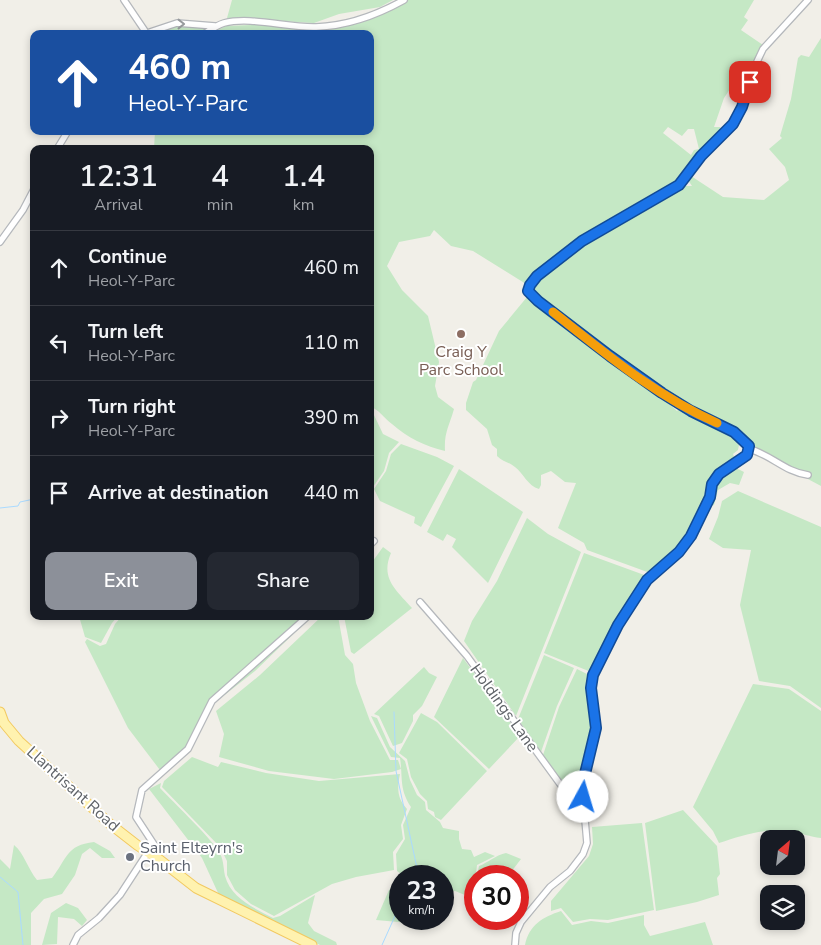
<!DOCTYPE html>
<html lang="en">
<head>
<meta charset="utf-8">
<style>
	body { margin:0; font-family:"Nunito Sans",sans-serif; background:#242831; color:#f1f3f6; height:100vh; display:flex; flex-direction:column; font-size:19px; white-space:nowrap }
	* { box-sizing:border-box; margin:0 }
	p { font-size:16px; color:#9ea1a6 }
	.icon { flex:none; width:28px; height:28px; fill:none; stroke:currentColor; stroke-width:2; stroke-linecap:round; stroke-linejoin:round }
	.map { position:relative; flex:1; overflow:hidden }
	.drawer { position:absolute; left:30px; top:145px; width:344px; height:475px; display:flex; flex-direction:column; background:#171b24; border-radius:10px; box-shadow:0 2px 8px #0003 }
	.drawer>* { flex:none }
	.guide { position:absolute; left:30px; top:30px; width:344px; height:105px; border-radius:10px; box-shadow:0 2px 8px #0003; background:#1a4fa0; color:#fff; overflow:hidden }
	.needle { width:32px; rotate:28deg }
	.fabs { position:absolute; left:760px; top:830px; display:grid; gap:10px }
	.fabs a { display:grid; place-items:center; width:45px; height:45px; border-radius:10px; background:#171b24; box-shadow:0 2px 8px #0003; font-size:25px }
	.speed { position:absolute; left:389px; top:865px; display:flex; gap:10px; font-size:25px; font-weight:700; text-align:center }
	.speed>* { display:grid; place-content:center; width:65px; height:65px; border-radius:50%; background:#171b24; box-shadow:0 2px 8px #0003; line-height:1 }
	.speed small { font-size:12px; font-weight:400 }
	.speed .limit { border:8px solid #d22; background:#fff; color:#111 }
	.pin { position:absolute; display:grid; place-items:center; width:42px; height:42px; color:#fff; margin:-21px; border-radius:10px; box-shadow:0 2px 8px #0006 }
	.me { position:absolute; width:55px; margin:-28px; rotate:6deg; stroke-linejoin:round; filter:drop-shadow(0 0 4px #0008) }
	.turn { display:flex; align-items:center; gap:18px; height:105px; padding:0 15px; font-size:22px }
	.turn .icon { width:65px; height:65px; stroke-width:2.5 }
	.turn b { display:block; font-size:35px; line-height:42px }
	.eta { display:flex; justify-content:space-evenly; align-items:center; height:85px; text-align:center }
	.eta b { font-size:30px; font-weight:600; line-height:35px }
	.action { display:flex; gap:10px; margin-top:auto; padding:10px 15px }
	.action a { flex:1; height:58px; border-radius:10px; background:#8c9099; color:#fff; font-size:20px; font-weight:600; line-height:58px; text-align:center }
	.action a+a { background:#242831; color:#f1f3f6 }
	ul { padding:0; list-style:none }
	li { display:flex; align-items:center; gap:15px; height:75px; padding:0 15px; border-top:1px solid #363941 }
	li div { flex:1 }
	li b { display:block; font-size:19px }
	li em { font-style:normal }
	.map>svg:first-child { display:block }
	.green { fill:#c5e8c5; fill-rule:evenodd }
	.lines { fill:none; stroke-linecap:round; stroke-linejoin:round }
	.stream { stroke:#aadaff; stroke-width:1 }
	.minor-casing { stroke:#b5b8bc; stroke-width:8 }
	.primary-casing { stroke:#f2c960; stroke-width:11 }
	.minor { stroke:#fff; stroke-width:5.5 }
	.primary { stroke:#fff2af; stroke-width:9 }
	.oneway { stroke:#979a9d }
	.route-casing { stroke:#114b97; stroke-width:12 }
	.route { stroke:#1a73e8; stroke-width:9 }
	.slow { stroke:#f59e0b; stroke-width:9 }
	.education-dot { fill:#8d6e63; stroke:#fff; stroke-width:2 }
	.worship-dot { fill:#6b7280; stroke:#fff; stroke-width:2 }
	.labels { text-anchor:middle; dominant-baseline:central; stroke-width:4; stroke-linejoin:round; paint-order:stroke }
	.education-label { font-size:16px; fill:#785e54; stroke:#fff }
	.street-label { font-size:16px; fill:#5f6368; stroke:#fff }
	.worship-label { font-size:16px; fill:#5b616d; stroke:#fff; text-anchor:start }
</style>
</head>
<body>
<div class="map">
<svg width="821" height="945" viewBox="0 0 821 945">
	<rect width="100%" height="100%" fill="#f1efe8"/>
	<path class="green" d="M232 0H393L380 7 339 14 314 23 227 18Z
		M404 0H754L744 17 748 20 741 30 763 45V49L749 79 732 86 724 98 714 127H720L723 132 700 151 672 188 584 237 526 284 473 251 451 246 434 230 430 236 399 242 387 266 402 290 428 316 439 362 435 386 438 397 454 409C449 427 444 432 445 451 425 446 408 438 392 424 384 418 379 410 370 406V149H154L155 131H370V34H210L226 26 251 25 255 22 298 27V31H330L331 26 346 23ZM668 127 682 136 688 129H694L699 149 694 150 691 155 663 133Z
		M176 26 207 28V29L201 34H155Z
		M821 38V486L806 478 808 472 791 468 752 448C749 430 705 414 690 407 650 388 617 355 581 330 569 321 536 302 533 288 542 260 656 201 685 186H692L688 180 691 176 723 197 764 200 789 180 785 167 769 149 782 138 780 136 791 99 798 58 801 55 809 57Z
		M527 297 656 392 677 411 680 408 736 436 735 441 739 445 738 450 733 454 735 459 732 466 744 472 739 485 730 483 718 490 714 505 706 507 674 551 650 573 587 550 584 543 558 528 576 483 565 482 551 471 541 475V485L539 489C528 486 523 473 515 467 509 462 503 462 497 456V449L492 445 487 429 466 410V403L473 382 476 380 499 331Z
		M373 413 383 434 399 442 389 453 384 471 373 487 370 485V414Z
		M401 444 437 457 454 466 421 527 414 523 415 517 380 501 374 489 386 471 391 454Z
		M459 469 523 512 488 583 452 547 456 539 447 534 443 541 427 532Z
		M738 491 821 527V708L790 686 759 681 740 605 751 550 723 548 709 539 718 517 722 501Z
		M527 518 548 534 581 552 516 716 464 641 472 621 497 581Z
		M383 547 391 553C380 578 396 590 412 608L354 654 351 652 344 616H370V565Z
		M584 553 647 576 642 579 613 625 591 672 544 653Z
		M79 616H118L112 623 101 643 85 637Z
		M122 616H312L255 671 208 708 188 751 163 774 128 728 85 642 87 639 100 646 106 644 115 624Z
		M322 616H338L345 655 353 664 356 683 370 721 390 760H398L401 769 392 772 334 779 269 771 219 757 224 734 216 711 260 675Z
		M544 655 574 668 557 706 541 752 518 719Z
		M463 658 520 736 489 769 434 717Z
		M424 667 429 673 437 677 422 706 413 715V721L402 743 393 746 379 716 374 714Z
		M577 669 589 675 587 689 592 729 579 779 581 808 543 755 559 707Z
		M753 684 789 689 821 711V838C810 837 801 833 790 831 764 828 743 835 719 843L713 831 693 807Z
		M421 713 437 722 487 771 441 820 435 817 434 812 428 809 427 801 420 794 411 777 407 759 399 753Z
		M371 716 377 718 390 747 405 761 410 780 417 795 425 802 426 810 440 822 443 828 459 831V839L462 849 471 850 474 857 485 852 495 856 477 865 474 891 470 895H465L455 891 443 893 442 876H404L397 871 396 854 405 839 403 825 411 807C399 789 403 778 400 758L391 757Z
		M192 757 218 767 221 762 266 773 319 781 400 774C397 789 397 798 407 809L401 825 403 839 393 852 394 870 356 877 332 884 274 916 251 904 235 890 227 875V861L220 847 162 787 164 781Z
		M161 783 160 788C177 806 204 831 218 850 224 859 223 866 225 876 231 898 254 908 273 918L280 916 315 895 308 923 314 931 336 942 337 945H320L219 895 202 858 149 789Z
		M683 810 717 846 720 874 717 878 719 895 697 902 656 911 645 823Z
		M642 823 654 910 608 920 590 919 573 922 561 908 551 911V901L589 856 593 844 592 827Z
		M94 842 110 851 115 858H102L90 848 82 854 75 875 62 894 44 899 31 913V945H0V859L10 869 14 845C24 853 28 869 37 880L52 878C67 859 66 845 94 842Z
		M506 853 521 859 508 876H477L479 866C489 862 496 855 506 853Z
		M400 880V919H424L421 924 376 920 389 890Z
		M66 903 78 908 87 920 82 926 74 919 58 917 57 944 42 945 51 913Z
		M561 911 572 925 591 921 608 923 644 915V925L650 936 705 922 713 945H525C529 925 543 917 561 911Z"/>
	<g class="lines">
		<path class="stream" d="M0 508 18 506 20 502 34 499V497
			M394 712 396 771 417 868 413 876
			M0 877 18 892 23 945
			M382 945 400 905"/>
		<g class="minor-casing">
			<path id="minor" d="M124 0 147 34
				M147 33 177 23 215 26
				M204 34C210 30 217 25 224 23 251 16 288 28 316 27 347 26 377 15 404 0
				M57 149 68 131
				M0 242 23 210 34 189
				M749 449C770 454 785 472 808 475
				M370 545 374 541
				M420 602 467 656 584 817
				M73 945 78 935 99 918 120 895 148 852 153 850 155 846 136 817 142 790 188 749 212 701 308 616
				M515 945 516 933 521 922 550 887 570 871 583 854 587 843 583 797 584 778 596 728 591 688 593 675 618 625 647 580 679 552 691 537 710 497 711 484 719 474 747 455 749 446 734 432 691 411 661 393 610 356 538 301 528 291 530 285 537 276 582 241 679 185 701 156 733 124 742 107 755 66 763 49 808 0"/>
		</g>
		<g class="primary-casing">
			<path id="primary" d="M0 712 4 723 19 741 110 824 137 845 160 860 196 888 312 945"/>
		</g>
		<use href="#minor" class="minor"/>
		<use href="#primary" class="primary"/>
	</g>
	<defs><path id="oneway-chevron" d="M-2-3.5L2.5 0L-2 3.5" fill="none" stroke-width="1.6" stroke-linecap="round" stroke-linejoin="round" transform="scale(1.25)"/></defs>
	<use class="oneway" href="#oneway-chevron" transform="translate(181 24)"/>
	<g class="lines">
		<g class="route-casing">
			<path id="route" d="M583 797 584 778 596 728 591 688 593 675 618 625 647 580 679 552 691 536 710 497 712 484 719 474 747 455 749 446 734 432 691 411 662 393 610 356 538 301 528 291 530 285 537 276 582 241 679 185 701 156 733 124 742 107 750 82"/>
		</g>
		<use href="#route" class="route"/>
		<path class="slow" d="M553 312C605 353 656 396 717 423"/>
	</g>
	<circle class="education-dot" cx="461" cy="334" r="5"/>
	<circle class="worship-dot" cx="130" cy="857" r="5"/>
	<g class="labels">
		<g class="education-label">
			<text x="461" y="352">Craig Y<tspan x="461" dy="18">Parc School</tspan></text>
		</g>
		<g class="street-label">
			<text transform="translate(504 708) rotate(54)">Holdings Lane</text>
			<text transform="translate(73 789) rotate(42)">Llantrisant Road</text>
		</g>
		<g class="worship-label">
			<text x="140" y="848">Saint Elteyrn's<tspan x="140" dy="18">Church</tspan></text>
		</g>
	</g>
</svg>
<div class="fabs">
<a><svg class="needle" viewBox="-14 -14 28 28"><path d="M0-13l5 13h-10z" fill="#e53935"/><path d="M0 13l5-13h-10z" fill="#9ea1a6"/></svg></a>
<a><svg class="icon" aria-label="layers" viewBox="0 0 24 24"><path d="M12 4l9 5-9 5-9-5zM3 14l9 5 9-5"/></svg></a>
</div>
<div class="speed"><div>23<small>km/h</small></div><div class="limit">30</div></div>
<div class="pin" style="left:750px;top:82px;background:#d93025"><svg class="icon" aria-label="arrive" viewBox="0 0 24 24"><path d="M6 21V4h12l-3 4 3 4H6"/></svg></div>
<svg class="me" style="left:583px;top:797px" viewBox="-20 -20 40 40"><circle r="19" fill="#fff"/><path d="M0-13L10 11 0 6-10 11z" fill="#1a73e8"/></svg>
<div class="guide">
<div class="turn"><svg class="icon" aria-label="ahead" viewBox="0 0 24 24"><path d="M12 20V5M6 11l6-6 6 6"/></svg><div><b>460 m</b>Heol-Y-Parc</div></div>
</div>
<section class="drawer">
<div class="eta">
<div><b>12:31</b><p>Arrival</p></div>
<div><b>4</b><p>min</p></div>
<div><b>1.4</b><p>km</p></div>
</div>
<ul>
<li><svg class="icon" aria-label="ahead" viewBox="0 0 24 24"><path d="M12 20V5M6 11l6-6 6 6"/></svg><div><b>Continue</b><p>Heol-Y-Parc</p></div><em>460 m</em></li>
<li><svg class="icon" aria-label="left" viewBox="0 0 24 24"><path d="M17 20v-9H6M10 6l-5 5 5 5"/></svg><div><b>Turn left</b><p>Heol-Y-Parc</p></div><em>110 m</em></li>
<li><svg class="icon" aria-label="right" viewBox="0 0 24 24"><path d="M7 20v-9h11M14 6l5 5-5 5"/></svg><div><b>Turn right</b><p>Heol-Y-Parc</p></div><em>390 m</em></li>
<li><svg class="icon" aria-label="arrive" viewBox="0 0 24 24"><path d="M6 21V4h12l-3 4 3 4H6"/></svg><div><b>Arrive at destination</b></div><em>440 m</em></li>
</ul>
<div class="action"><a>Exit</a><a>Share</a></div>
</section>
</div>
</body>
</html>
